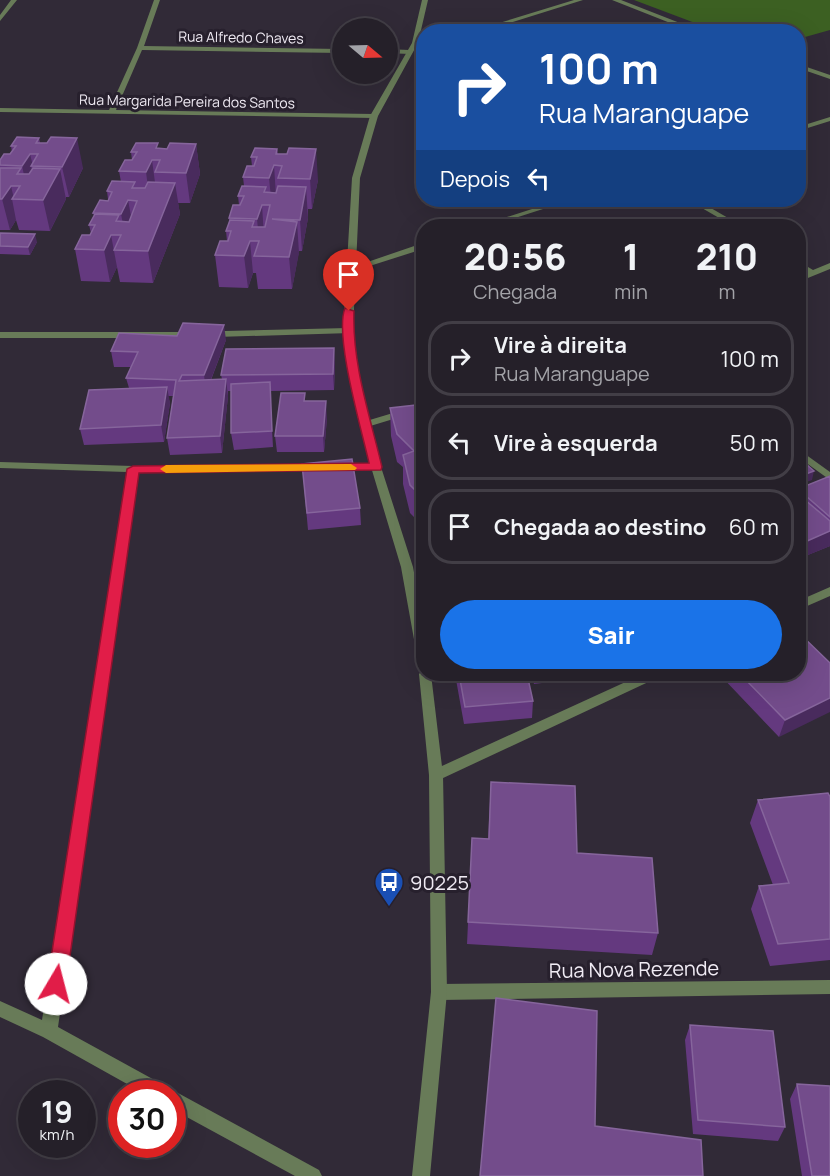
<!DOCTYPE html>
<html lang="pt">
<head>
<meta charset="utf-8">
<style>
	body { margin:0; font-family:Manrope,sans-serif; background:#312d35; color:#f1f3f6; height:100vh; display:flex; flex-direction:column; font-size:22px; white-space:nowrap }
	* { box-sizing:border-box; margin:0 }
	p { font-size:20px; color:#a3a3a8 }
	.icon { flex:none; width:33px; height:33px; fill:none; stroke:currentColor; stroke-width:2; stroke-linecap:round; stroke-linejoin:round }
	.map { position:relative; flex:1; overflow:hidden }
	.details { position:absolute; left:416px; top:219px; width:390px; height:462px; display:flex; flex-direction:column; background:#252029; border-radius:24px; box-shadow:0 6px 24px #0002,0 0 0 2px #423e46 }
	.details>* { flex:none }
	.guide { position:absolute; left:416px; top:24px; width:390px; height:183px; border-radius:24px; box-shadow:0 6px 24px #0002,0 0 0 2px #423e46; background:#1a4fa0; color:#fff; overflow:hidden }
	.needle { width:39px; rotate:109deg }
	.fabs { position:absolute; left:332px; top:18px; display:grid; gap:12px }
	.fabs a { display:grid; place-items:center; width:66px; height:66px; border-radius:50%; background:#252029; box-shadow:0 6px 24px #0002,0 0 0 2px #423e46; font-size:30px }
	.speed { position:absolute; left:18px; top:1080px; display:flex; gap:12px; font-size:30px; font-weight:700; text-align:center }
	.speed>* { display:grid; place-content:center; width:78px; height:78px; border-radius:50%; background:#252029; box-shadow:0 6px 24px #0002,0 0 0 2px #423e46; line-height:1 }
	.speed small { font-size:15px; font-weight:400 }
	.speed .limit { border:9px solid #d22; background:#fff; color:#111 }
	.pin { position:absolute; display:grid; place-items:center; width:51px; height:51px; color:#fff; margin:-62px -26px; border-radius:50% 50% 50% 0; rotate:-45deg; box-shadow:0 0 6px #0007 }
	.pin .icon { rotate:45deg }
	.me { position:absolute; width:66px; margin:-33px; rotate:8deg; stroke-linejoin:round; filter:drop-shadow(0 0 4px #0008) }
	.turn { display:flex; align-items:center; gap:21px; height:126px; padding:0 24px; font-size:27px }
	.turn .icon { width:78px; height:78px; stroke-width:2.5 }
	.turn b { display:block; font-size:42px; line-height:51px }
	.then { display:flex; align-items:center; height:57px; padding:0 24px; background:#0003; gap:12px; font-size:22px }
	.eta { display:flex; justify-content:space-evenly; align-items:center; height:102px; text-align:center }
	.eta b { font-size:36px; font-weight:800; line-height:42px }
	.button { display:flex; gap:12px; margin-top:auto; padding:12px 24px }
	.button a { flex:1; height:69px; border-radius:36px; background:#1a73e8; color:#fff; font-size:24px; font-weight:800; line-height:69px; text-align:center }
	ul { padding:0; list-style:none }
	li { display:flex; align-items:center; gap:18px; height:75px; margin:0 12px 9px; padding:0 12px; border:3px solid #423e46; border-radius:24px }
	li div { flex:1 }
	li b { display:block; font-size:22px }
	li em { font-style:normal }
	.map>svg:first-child { display:block }
	.green { fill:#3c6022 }
	.lines { fill:none; stroke-linecap:round; stroke-linejoin:round }
	.minor { fill:#687b58; fill-rule:evenodd }
	.tertiary { fill:#687b58; fill-rule:evenodd }
	.wall { fill:#64397f }
	.shaded-wall { fill:#492b5d }
	.building { fill:#734c8b; stroke:#86659c; stroke-width:1.5 }
	.route { fill:#e11d48; stroke:#92132f; stroke-width:1.5 }
	.slow { fill:#f59e0b }
	.labels { text-anchor:middle; dominant-baseline:central; stroke-width:6; stroke-linejoin:round; paint-order:stroke }
	.far-street-label { font-size:14px; fill:#f0ebf4; stroke:#27202d }
	.near-poi-label { font-size:20px; fill:#f0ebf4; stroke:#27202d; text-anchor:start }
	.near-street-label { font-size:20px; fill:#f0ebf4; stroke:#27202d }
</style>
</head>
<body>
<div class="map">
<svg width="830" height="1176" viewBox="0 0 830 1176">
	<rect width="100%" height="100%" fill="#312a37"/>
	<path class="green" d="M634 0H830V30L798 39V32L738 31 724 26 711 29Z"/>
	<g class="lines">
		<path class="minor" d="M11 0H17L0 21V15Z
			M154 0H160L144 46 342 49V53L142 50 116 110 374 114 378 116 374 118 0 112V108L109 110 137 48Z
			M574 0H583L481 32H470Z
			M612 0H621L703 32H693Z
			M415 41 423 44V48L413 44 412 43Z
			M387 49 409 50 412 52 409 54 387 53Z
			M798 64 830 75V79L798 68Z
			M830 117V121L798 131V127Z
			M560 200H571L490 226H479Z
			M688 200H697L742 226H733Z
			M423 243V249L354 271 347 269Z
			M798 261 813 270 830 263V269L798 282V276L806 273 798 268Z
			M348 328 351 329V333L184 338H0V332H184Z
			M423 404V410L367 427 362 424 363 422Z
			M798 449 830 472V480L798 457Z
			M0 462 133 466 317 465 322 468 317 471 138 472 58 1027 169 1088 170 1091 178 1093 319 1170 322 1176H295L172 1109V1094H145L43 1037 0 1017V1001L42 1020 127 472 0 468Z
			M376 464 380 465 381 467 380 469 337 471 332 468 337 465Z
			M830 587V596L798 610V601Z
			M643 674H660L659 677 441 779 436 781 431 779 429 775 431 771Z
			M830 980V994L439 1000 433 997 431 992 433 987 439 984Z"/>
		<path class="tertiary" d="M422 0H428L418 43 378 116 360 178 353 331 360 379 381 467 413 567 423 622V661L419 659 417 656 401 567 371 467 350 379 343 331 352 178 370 116 412 43Z
			M423 670V674H431L443 775 447 992 430 1176H412L431 992 429 775 419 674Z"/>
	</g>
	<path class="wall" d="M39 138 40 143 83 168 69 197H66V199L50 231 19 230 16 220 10 230H0V160L10 154 12 152 11 146Z
		M196 144 200 174 190 203H178L180 214 153 283 120 282 117 267 110 282 81 281 75 249 90 235 91 233 89 225 94 216 93 213 108 201V199L107 191 121 182 119 171 132 160 131 152 159 148 167 149Z
		M277 149 278 154 318 180 312 209H308V218L302 251H299L292 289H258L256 273H253L248 288 219 287 215 255 227 241 226 231 229 222V218L239 205 238 196 244 186 243 177 252 166 251 157Z
		M0 233 37 242 30 255 0 254Z
		M226 340 211 380 222 379 221 375 335 364 334 390 270 391 273 447 234 450 231 433V391H228V396L222 453 170 455 167 438 173 396H168L170 403 164 442 84 445 80 429 129 388 126 378 131 367H114L111 351Z
		M423 402V526L410 513 403 484V467L397 462 391 436 390 408 416 405Z
		M327 418 324 452H277L275 436Z
		M302 464 360 508 361 525 308 530Z
		M830 476V546L798 559V489Z
		M830 663 779 737 719 674H798Z
		M455 674H527L533 701 532 718 464 724Z
		M531 674H590V677L534 684Z
		M491 782 577 853 658 933 652 955 467 944 472 838 488 839Z
		M830 797V960L770 966 751 909 759 886 773 885 750 823 758 800Z
		M690 1025 785 1127 778 1141 693 1134 685 1040Z
		M797 1084 830 1176H802L790 1099Z"/>
	<path class="shaded-wall" d="M77 138 83 168 69 197 62 167Z
		M196 144 200 174 190 203 186 173Z
		M316 149 318 180 312 209 310 179Z
		M30 154 33 166H31L36 186 29 197 22 166Z
		M152 160 156 190 150 203 146 172Z
		M274 165 276 196 272 208 269 178Z
		M60 169 66 199 50 231 43 200Z
		M175 183 180 214 153 283 148 251Z
		M11 186 14 199H12L16 220 10 230 2 199Z
		M306 187 308 218 302 251 300 220Z
		M128 200 134 232 127 245 121 214Z
		M262 205 264 237 260 250 257 219Z
		M297 222 299 253 292 289 289 257Z
		M35 234 37 242 30 255 28 247Z
		M111 235 117 267 110 282 104 250Z
		M250 241 253 273 248 288 244 256Z
		M224 325 226 340 206 392 204 375Z
		M334 348 335 364 334 390 333 374Z
		M226 379 228 396 222 453 220 436Z
		M167 387 170 403 164 442 161 425Z
		M326 401 327 418 324 452 323 436Z
		M814 471 812 480 798 485V477Z
		M830 531V546L798 559V545Z
		M830 698V712L779 737 785 720Z"/>
	<path class="building" d="M17 137 39 138 36 143H47L51 137 77 138 62 167 31 166 38 154H30L22 166 0 165V160L4 154H10L16 146H11Z
		M136 143H158L156 148 167 149 170 143 196 144 186 173 155 172 160 160H152L146 172 119 171 125 160H132L137 152H131Z
		M255 148 277 149 276 154H287L289 148 316 149 310 179 278 178 282 166 274 165 269 178 243 177 247 166H254L257 157H251Z
		M0 168H21L17 174H29L33 168 60 169 43 200 12 199 20 186H11L2 199H0Z
		M112 181 135 182 132 188H145L148 182 175 183 148 251 114 250 121 235H111L104 250 75 249 82 235H90L95 225H89L95 214 119 215 116 221 129 222 137 201 128 200 121 214 93 213 100 200 108 201 112 192 107 191Z
		M242 186 266 187 264 192 276 193 278 186 306 187 300 220 272 219 297 222 289 257 254 256 259 241H250L244 256 215 255 220 241H228L231 231H226L230 220 254 221 252 227H265L270 205H262L257 219 229 218 233 205H240L244 196H238Z
		M0 233 35 234 28 247 0 246Z
		M183 323 224 325 204 375H182L179 381 226 379 220 436 167 438 176 380 126 378 138 352 111 351 119 333 177 336Z
		M334 348 333 374 221 375 226 349Z
		M270 382 272 431 231 433V384Z
		M167 387 161 425 80 429 89 390Z
		M281 393H305L304 401H326L323 436H275Z
		M423 402V498L410 485 403 455 414 451 397 434 390 408 416 405Z
		M798 457 814 471 798 477Z
		M352 459 360 508 307 513 302 464Z
		M830 476V517L798 489Z
		M798 494 830 521V531L798 545Z
		M798 632 830 663V698L785 720 740 674H798Z
		M459 674H527L533 701 465 707Z
		M491 782 575 786 577 853 652 858 658 933 468 922 472 838 489 839Z
		M828 793 830 797V939L778 944 759 886 789 883 758 800Z
		M496 998 597 1011 595 1126 701 1140 703 1176H480Z
		M690 1025 773 1031 785 1127 698 1120Z
		M797 1084 830 1086V1176H812Z"/>
	<path class="route" d="M345 308 354 311C352 364 370 416 382 467L381 470 139 473 66 984 63 990 56 993 50 990 47 984 127 469 133 466 369 463C362 431 334 336 345 308Z"/>
	<path class="slow" d="M351 464 357 468 355 470 166 473 160 469 166 465Z"/>
	<defs>
		<g id="bus-pin" transform="scale(1.5)"><path d="M0 17L-7.5 6A9.5 9.5 0 1 1 7.5 6Z" fill="#1a4fb4" stroke="#27202d"/><path d="M-5-6H5V4H4V6H2V4H-2V6H-4V4H-5ZM-3.5-4V0h7V-4ZM-3.5 1.2v1.5H-2V1.2ZM2 1.2v1.5H3.5V1.2Z" fill="#fff"/></g>
	</defs>
	<g fill-rule="evenodd">
		<use href="#bus-pin" x="389" y="882"/>
	</g>
	<g class="labels">
		<g class="far-street-label">
			<text transform="translate(241 37) rotate(1)">Rua Alfredo Chaves</text>
			<text transform="translate(187 101) rotate(1)">Rua Margarida Pereira dos Santos</text>
		</g>
		<g class="near-poi-label">
			<text x="410" y="882">90225</text>
		</g>
		<g class="near-street-label">
			<text transform="translate(634 969) rotate(-1)">Rua Nova Rezende</text>
		</g>
	</g>
</svg>
<div class="fabs">
<a><svg class="needle" viewBox="-14 -14 28 28"><path d="M0-13l5 13h-10z" fill="#e53935"/><path d="M0 13l5-13h-10z" fill="#a3a3a8"/></svg></a>
</div>
<div class="speed"><div>19<small>km/h</small></div><div class="limit">30</div></div>
<div class="pin" style="left:349px;top:311px;background:#d93025"><svg class="icon" aria-label="arrive" viewBox="0 0 24 24"><path d="M6 21V4h12l-3 4 3 4H6"/></svg></div>
<svg class="me" style="left:56px;top:984px" viewBox="-20 -20 40 40"><circle r="19" fill="#fff"/><path d="M0-13L10 11 0 6-10 11z" fill="#e11d48"/></svg>
<div class="guide">
<div class="turn"><svg class="icon" aria-label="right" viewBox="0 0 24 24"><path d="M7 20v-9h11M14 6l5 5-5 5"/></svg><div><b>100 m</b>Rua Maranguape</div></div>
<div class="then">Depois<svg class="icon" aria-label="left" viewBox="0 0 24 24"><path d="M17 20v-9H6M10 6l-5 5 5 5"/></svg></div>
</div>
<section class="details">
<div class="eta">
<div><b>20:56</b><p>Chegada</p></div>
<div><b>1</b><p>min</p></div>
<div><b>210</b><p>m</p></div>
</div>
<ul>
<li><svg class="icon" aria-label="right" viewBox="0 0 24 24"><path d="M7 20v-9h11M14 6l5 5-5 5"/></svg><div><b>Vire à direita</b><p>Rua Maranguape</p></div><em>100 m</em></li>
<li><svg class="icon" aria-label="left" viewBox="0 0 24 24"><path d="M17 20v-9H6M10 6l-5 5 5 5"/></svg><div><b>Vire à esquerda</b></div><em>50 m</em></li>
<li><svg class="icon" aria-label="arrive" viewBox="0 0 24 24"><path d="M6 21V4h12l-3 4 3 4H6"/></svg><div><b>Chegada ao destino</b></div><em>60 m</em></li>
</ul>
<div class="button"><a>Sair</a></div>
</section>
</div>
</body>
</html>
